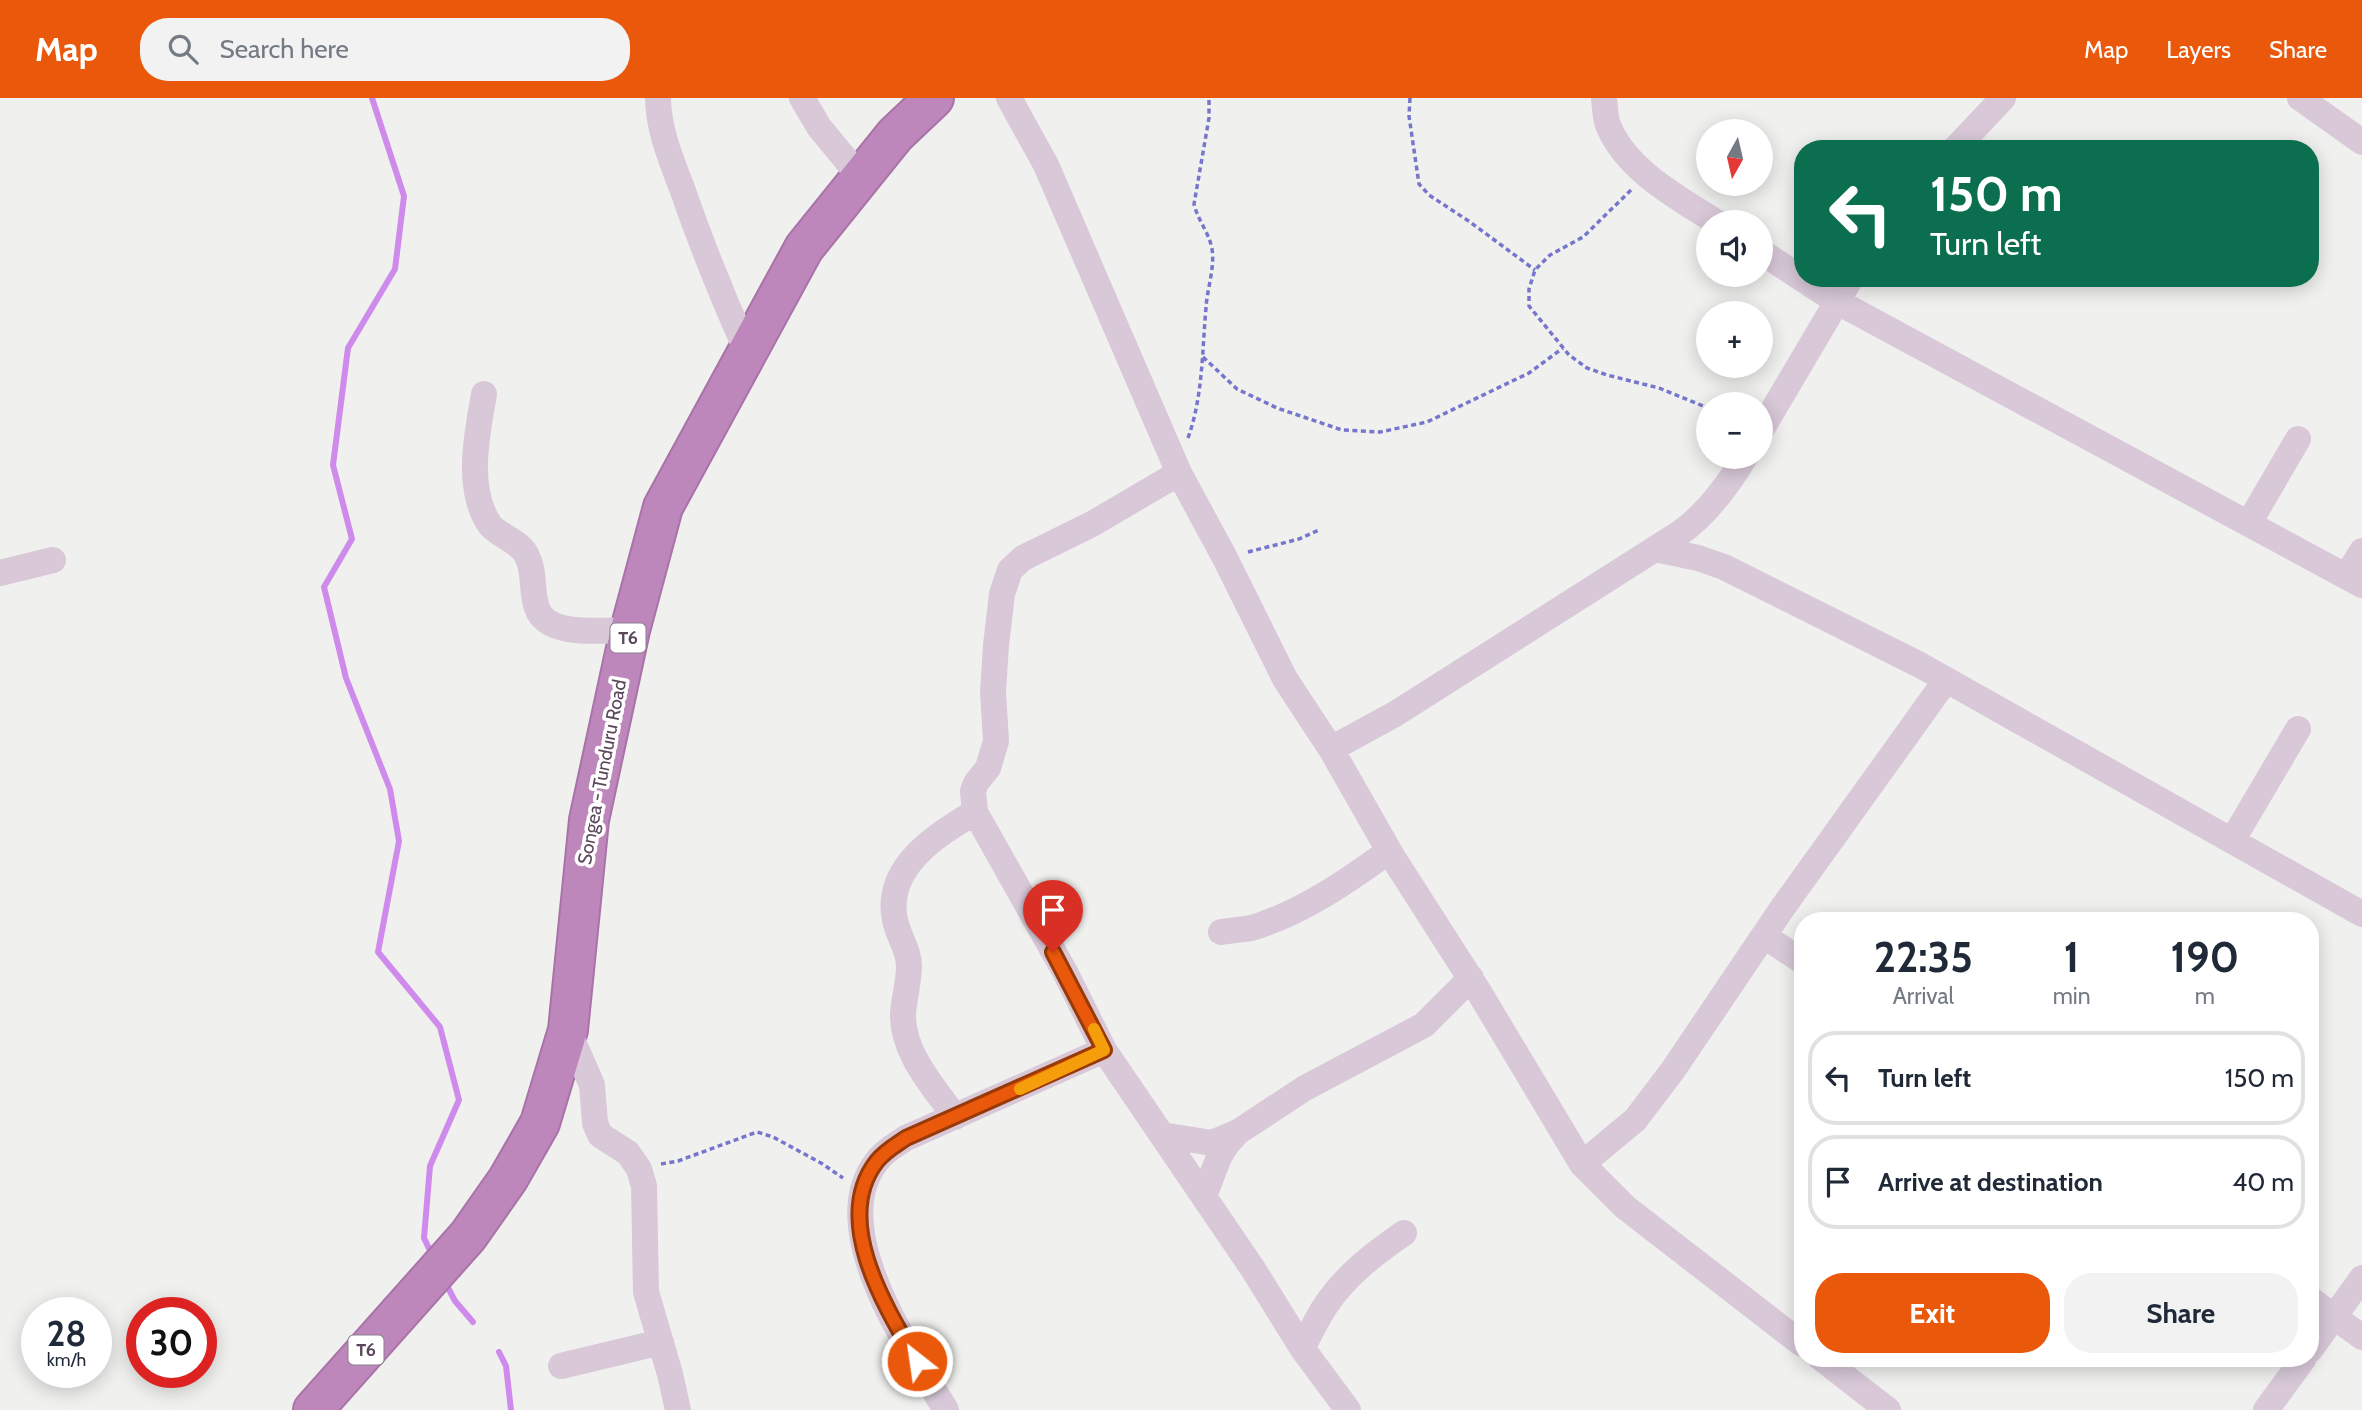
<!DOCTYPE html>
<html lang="en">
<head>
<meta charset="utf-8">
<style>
	body { margin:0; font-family:Cabin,sans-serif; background:#f2f2f3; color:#1f2937; height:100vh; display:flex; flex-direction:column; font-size:26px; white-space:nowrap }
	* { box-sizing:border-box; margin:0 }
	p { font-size:23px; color:#747a83 }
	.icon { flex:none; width:38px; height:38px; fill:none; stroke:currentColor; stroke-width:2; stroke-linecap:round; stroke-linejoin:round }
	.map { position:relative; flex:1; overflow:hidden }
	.details { position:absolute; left:1794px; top:814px; width:525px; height:455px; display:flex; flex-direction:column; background:#fff; border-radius:28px; box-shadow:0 4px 18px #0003 }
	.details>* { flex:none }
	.banner { position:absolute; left:1794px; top:42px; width:525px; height:147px; border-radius:28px; box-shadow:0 4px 18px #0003; background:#0b6e4f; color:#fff; overflow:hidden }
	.needle { width:46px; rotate:188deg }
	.tools { position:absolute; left:1696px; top:21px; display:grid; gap:14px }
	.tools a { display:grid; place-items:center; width:77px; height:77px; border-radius:50%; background:#fff; box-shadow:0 4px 18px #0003; font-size:35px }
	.speed { position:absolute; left:21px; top:1199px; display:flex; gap:14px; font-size:35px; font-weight:700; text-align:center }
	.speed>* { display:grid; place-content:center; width:91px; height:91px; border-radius:50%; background:#fff; box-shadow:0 4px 18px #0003; line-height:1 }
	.speed small { font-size:18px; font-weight:400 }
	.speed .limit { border:10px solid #d22; background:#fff; color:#111 }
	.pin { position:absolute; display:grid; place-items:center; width:60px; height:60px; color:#fff; margin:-72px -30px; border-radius:50% 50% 50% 0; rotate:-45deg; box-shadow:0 0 7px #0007 }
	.pin .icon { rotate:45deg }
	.me { position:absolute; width:77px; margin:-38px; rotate:330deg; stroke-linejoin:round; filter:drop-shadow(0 0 5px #0008) }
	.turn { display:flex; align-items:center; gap:24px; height:147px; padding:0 21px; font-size:32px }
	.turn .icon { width:91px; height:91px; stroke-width:2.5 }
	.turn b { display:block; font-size:49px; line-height:60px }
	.eta { display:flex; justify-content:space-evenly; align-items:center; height:119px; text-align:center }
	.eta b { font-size:42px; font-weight:700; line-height:49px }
	.cta { display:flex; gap:14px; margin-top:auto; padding:14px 21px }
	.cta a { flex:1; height:80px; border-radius:28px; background:#ea580c; color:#fff; font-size:28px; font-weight:700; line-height:80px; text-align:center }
	.cta a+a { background:#f2f2f3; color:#1f2937 }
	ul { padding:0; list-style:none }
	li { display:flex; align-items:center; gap:21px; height:94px; margin:0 14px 10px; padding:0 7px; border:4px solid #e0e1e3; border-radius:28px }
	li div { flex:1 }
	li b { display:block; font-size:26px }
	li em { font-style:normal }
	header { display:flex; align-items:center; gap:42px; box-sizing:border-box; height:98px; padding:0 35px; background:#ea580c; color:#fff }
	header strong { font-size:33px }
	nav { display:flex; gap:38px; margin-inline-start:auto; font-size:24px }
	.search { width:490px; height:63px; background:#f2f2f3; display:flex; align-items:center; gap:18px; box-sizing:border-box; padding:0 24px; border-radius:28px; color:#747a83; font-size:26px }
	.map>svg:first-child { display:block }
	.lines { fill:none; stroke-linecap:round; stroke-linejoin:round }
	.stream { stroke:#ce8beb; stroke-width:6 }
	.highway-casing { stroke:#a972a8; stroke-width:42 }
	.path { stroke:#7676cc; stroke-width:3.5; stroke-dasharray:5 3.5; stroke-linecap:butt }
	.minor { stroke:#d8c8d8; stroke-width:26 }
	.highway { stroke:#bd87bc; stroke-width:38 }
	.route-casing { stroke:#983908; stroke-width:18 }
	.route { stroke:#ea580c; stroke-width:12 }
	.slow { stroke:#f59e0b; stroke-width:12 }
	.labels { text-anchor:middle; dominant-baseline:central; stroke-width:7; stroke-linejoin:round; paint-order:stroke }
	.shield { fill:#fff; stroke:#8c7e8d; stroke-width:2 }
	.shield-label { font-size:18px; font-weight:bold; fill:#5b475c }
	.street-label { font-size:19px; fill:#5b475c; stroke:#fff }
</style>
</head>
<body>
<header>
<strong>Map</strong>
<div class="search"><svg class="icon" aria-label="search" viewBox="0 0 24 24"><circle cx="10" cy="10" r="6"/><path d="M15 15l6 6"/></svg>Search here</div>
<nav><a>Map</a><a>Layers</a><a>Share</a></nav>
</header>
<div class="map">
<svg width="2362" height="1312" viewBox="0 0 2362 1312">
	<rect width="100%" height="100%" fill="#f0f1ee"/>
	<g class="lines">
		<path class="stream" d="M372 0 404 98 395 171 348 250 333 367 352 441 324 489 346 580 390 691 399 743 378 854 440 929 459 1002 430 1068 424 1140 433 1159
			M444 1182 455 1203 473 1224
			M499 1254 506 1268 511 1312"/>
		<g class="highway-casing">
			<path id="highway" d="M313 1312 468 1138 508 1081 540 1025 568 932 589 722 630 532 663 409 804 150 895 37 934 0"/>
		</g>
		<path class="path" d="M1410 0 1409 18 1419 86 1429 97 1470 124 1535 172
			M1631 92 1583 139 1550 157 1535 172 1529 191V208L1569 257 1587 270 1607 277 1659 290 1708 310
			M1203 259 1237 291 1277 310 1342 332 1380 334 1427 324 1529 275 1563 250
			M1188 340C1203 298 1202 254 1206 210 1207 191 1215 170 1212 151 1209 134 1198 123 1194 106L1209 20V0
			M1248 454 1299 441 1319 432
			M661 1066 678 1063 757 1034 773 1039 821 1065 843 1080"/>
		<path class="minor" d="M658 0C658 31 672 64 683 93 702 148 723 200 747 253
			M802 0 819 29 861 80
			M1009 0 1046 67 1179 375 1225 460 1285 581 1331 651 1392 758 1479 894 1582 1066 1625 1109 1802 1246
			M1604 0C1605 9 1605 19 1608 27 1626 72 1677 99 1716 124
			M2300 0 2362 44
			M1955 51 2003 0
			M1760 153 1836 203 2362 487
			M484 296C477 336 465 391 490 427 500 439 520 443 527 458 535 473 531 494 537 510 547 540 604 532 630 532
			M1760 334 1851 180
			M1179 375 1092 426 1023 460 1010 472 1002 496 996 547 993 594 996 643 988 670 976 685 973 693 975 714 1065 874 1104 952 1253 1171 1302 1250 1348 1312
			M2249 425 2298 341
			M1655 451 1698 460 1724 469 1920 567 2362 816
			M0 475 53 462
			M2347 478 2362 453
			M1331 651 1395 616 1680 435C1707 416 1728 387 1745 359
			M2232 743 2298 631
			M1221 834C1233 832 1247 832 1258 828 1306 812 1349 782 1389 753
			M1764 838 1802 863
			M568 932 592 987 595 1025 600 1037 628 1055 639 1071 644 1088 646 1194 670 1276 678 1312
			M955 1019C934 989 902 955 903 916 904 900 909 884 909 868 909 852 898 838 895 822 884 769 937 737 975 714
			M1162 1037 1212 1045 1238 1034
			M1582 1066 1635 1022 1673 972 1781 812 1946 582
			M1204 1098 1219 1059 1227 1046 1238 1034 1305 990 1424 927 1471 880
			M2310 1201 2362 1239
			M1302 1250C1310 1236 1317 1220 1326 1207 1346 1177 1375 1155 1404 1135
			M2310 1252 2362 1180
			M1821 1260 1888 1312
			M561 1268 661 1244
			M946 1312C910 1252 824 1130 877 1063 885 1052 896 1047 906 1040L1104 952
			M2266 1312 2304 1260"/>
		<use href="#highway" class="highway"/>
	</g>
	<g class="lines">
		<g class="route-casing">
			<path id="route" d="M917 1263C886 1210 831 1122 877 1063 885 1053 896 1047 906 1040L1104 952 1053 854"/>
		</g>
		<use href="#route" class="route"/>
		<path class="slow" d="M1020 991 1104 952 1094 931"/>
	</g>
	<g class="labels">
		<g class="shield">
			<rect x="610.5" y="525.5" width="35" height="29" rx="5"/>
			<rect x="348.5" y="1237.5" width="35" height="29" rx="5"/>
		</g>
		<g class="shield-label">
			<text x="628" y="540">T6</text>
			<text x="366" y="1252">T6</text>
		</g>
		<g class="street-label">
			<text transform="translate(602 674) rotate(-79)">Songea - Tunduru Road</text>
		</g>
	</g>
</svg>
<div class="tools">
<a><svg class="needle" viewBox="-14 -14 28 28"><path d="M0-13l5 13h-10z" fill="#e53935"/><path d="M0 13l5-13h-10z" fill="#747a83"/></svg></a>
<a><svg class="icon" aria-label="sound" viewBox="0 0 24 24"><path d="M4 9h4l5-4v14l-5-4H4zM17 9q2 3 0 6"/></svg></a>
<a>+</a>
<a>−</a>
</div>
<div class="speed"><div>28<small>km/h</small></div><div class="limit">30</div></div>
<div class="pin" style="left:1053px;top:854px;background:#d93025"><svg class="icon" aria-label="arrive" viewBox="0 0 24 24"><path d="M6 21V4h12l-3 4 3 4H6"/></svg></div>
<svg class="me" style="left:917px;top:1263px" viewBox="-20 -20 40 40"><circle r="17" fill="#ea580c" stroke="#fff" stroke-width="3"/><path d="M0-11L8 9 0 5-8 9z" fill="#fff"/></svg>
<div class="banner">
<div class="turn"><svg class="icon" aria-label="left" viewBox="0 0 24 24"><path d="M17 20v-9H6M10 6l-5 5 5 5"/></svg><div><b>150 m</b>Turn left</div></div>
</div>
<section class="details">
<div class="eta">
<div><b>22:35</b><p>Arrival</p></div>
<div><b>1</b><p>min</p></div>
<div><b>190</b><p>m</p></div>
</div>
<ul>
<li><svg class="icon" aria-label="left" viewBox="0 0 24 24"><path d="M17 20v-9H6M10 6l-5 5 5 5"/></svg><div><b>Turn left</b></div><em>150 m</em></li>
<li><svg class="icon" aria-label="arrive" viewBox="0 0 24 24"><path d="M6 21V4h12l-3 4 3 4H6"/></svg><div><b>Arrive at destination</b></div><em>40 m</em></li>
</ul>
<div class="cta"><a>Exit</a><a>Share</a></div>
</section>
</div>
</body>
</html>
